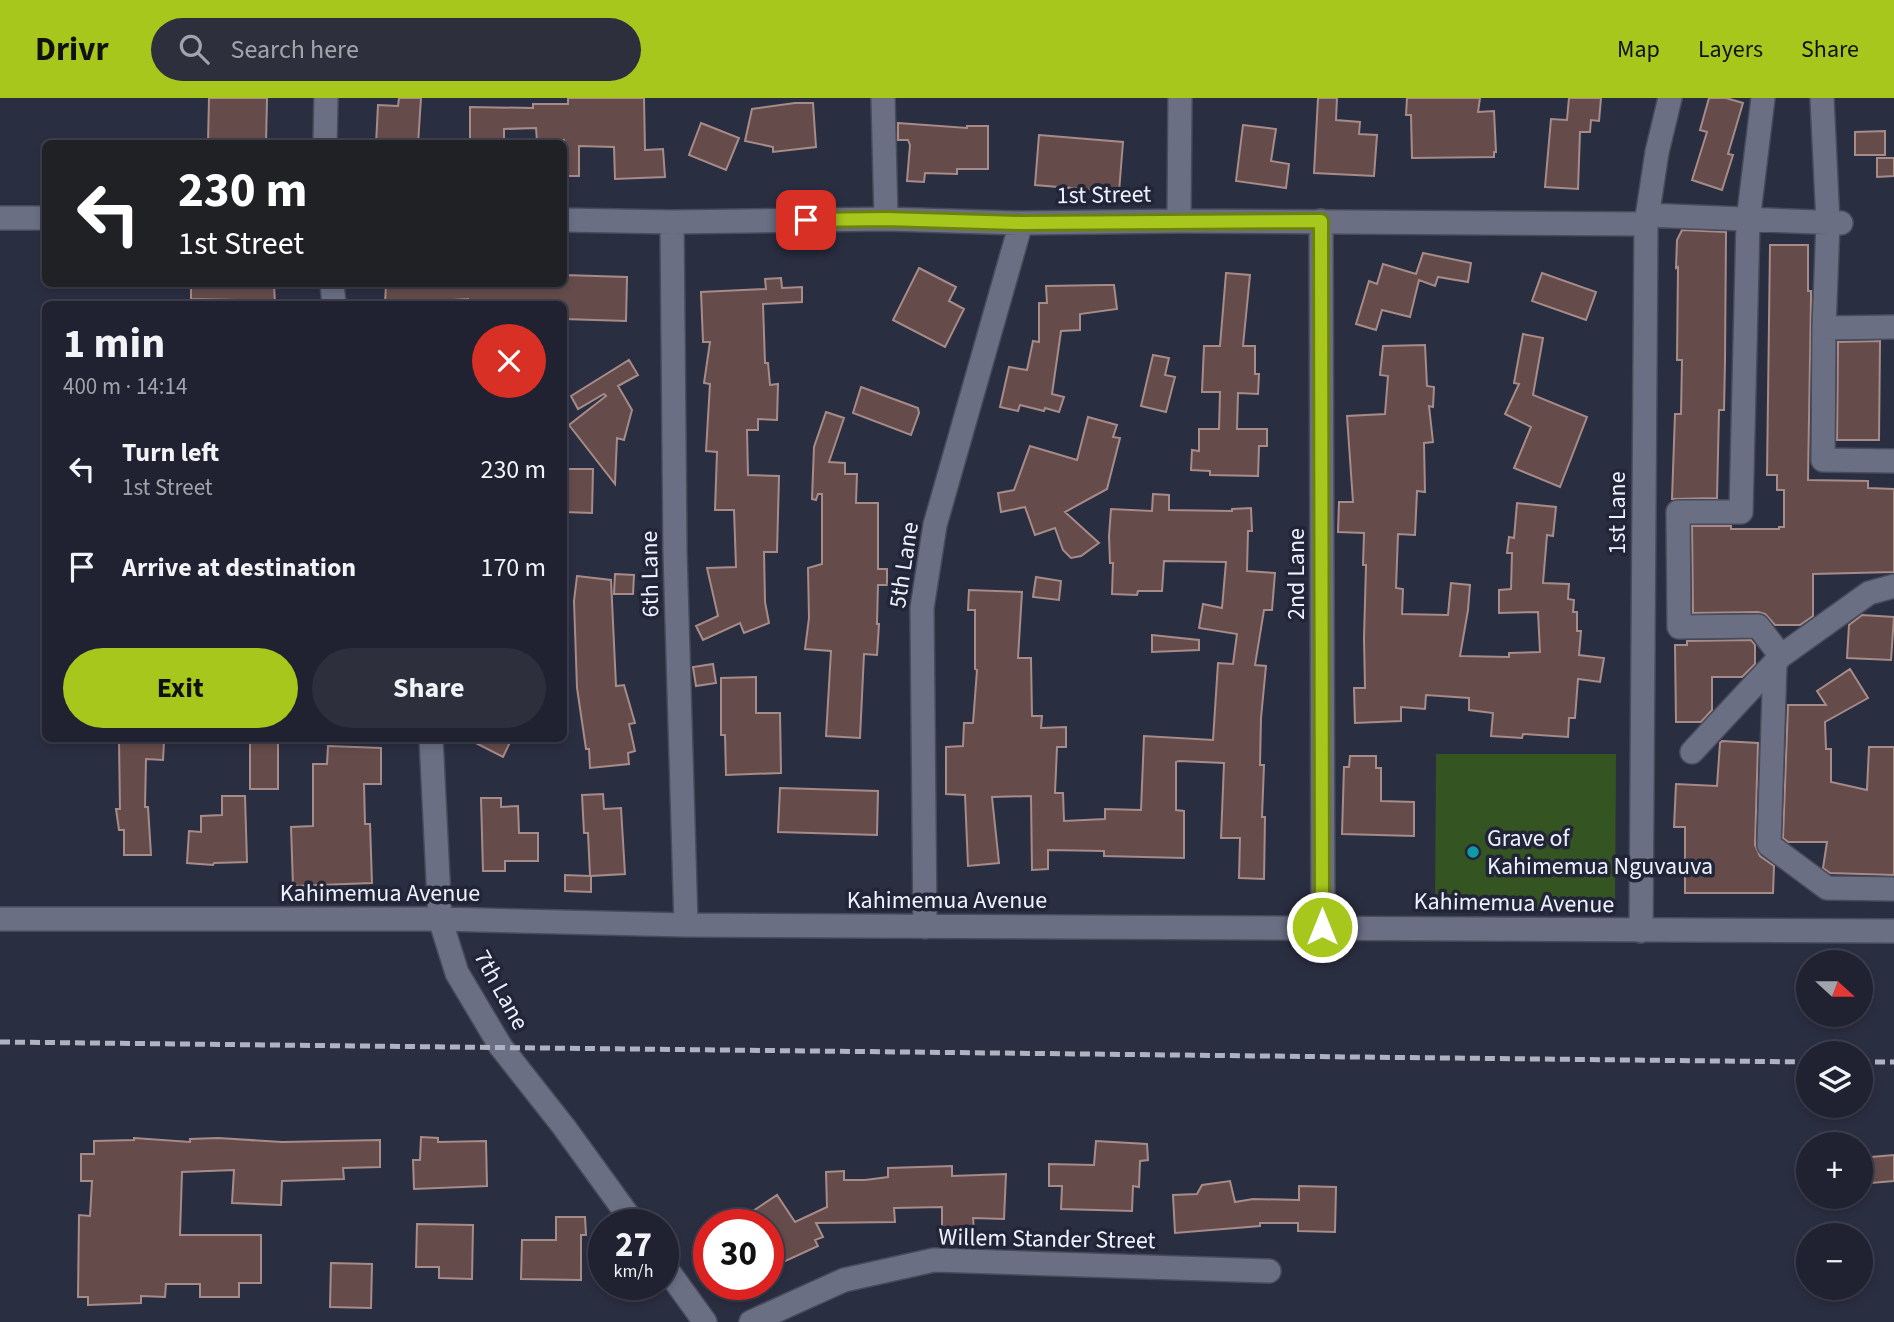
<!DOCTYPE html>
<html lang="en">
<head>
<meta charset="utf-8">
<style>
	body { margin:0; font-family:"Source Sans 3",sans-serif; background:#2d2f3d; color:#f1f3f6; height:100vh; display:flex; flex-direction:column; font-size:26px; white-space:nowrap }
	* { box-sizing:border-box; margin:0 }
	p { font-size:23px; color:#a2a4ab }
	.icon { flex:none; width:38px; height:38px; fill:none; stroke:currentColor; stroke-width:2; stroke-linecap:round; stroke-linejoin:round }
	.map { position:relative; flex:1; overflow:hidden }
	.sheet { position:absolute; left:42px; top:203px; width:525px; height:441px; display:flex; flex-direction:column; background:#202231; border-radius:10px; box-shadow:0 4px 10px #0003,0 0 0 2px #3d3f4d }
	.sheet>* { flex:none }
	.top-card { position:absolute; left:42px; top:42px; width:525px; height:147px; border-radius:10px; box-shadow:0 4px 10px #0003,0 0 0 2px #3d3f4d; background:#202124; color:#fff; overflow:hidden }
	.needle { width:46px; rotate:111deg }
	.fabs { position:absolute; left:1796px; top:852px; display:grid; gap:14px }
	.fabs a { display:grid; place-items:center; width:77px; height:77px; border-radius:50%; background:#202231; box-shadow:0 4px 10px #0003,0 0 0 2px #3d3f4d; font-size:35px }
	.speed { position:absolute; left:588px; top:1111px; display:flex; gap:14px; font-size:35px; font-weight:700; text-align:center }
	.speed>* { display:grid; place-content:center; width:91px; height:91px; border-radius:50%; background:#202231; box-shadow:0 4px 10px #0003,0 0 0 2px #3d3f4d; line-height:1 }
	.speed small { font-size:18px; font-weight:400 }
	.speed .limit { border:10px solid #d22; background:#fff; color:#111 }
	.pin { position:absolute; display:grid; place-items:center; width:60px; height:60px; color:#fff; margin:-30px; border-radius:14px; box-shadow:0 4px 10px #0006 }
	.me { position:absolute; width:77px; margin:-38px; rotate:0deg; stroke-linejoin:round; filter:drop-shadow(0 0 5px #0008) }
	.turn { display:flex; align-items:center; gap:24px; height:147px; padding:0 21px; font-size:32px }
	.turn .icon { width:91px; height:91px; stroke-width:2.5 }
	.turn b { display:block; font-size:49px; line-height:60px }
	.round { display:grid; place-items:center; flex:none; width:74px; height:74px; border-radius:37px; background:#2d2f3d }
	.overview { display:flex; align-items:center; justify-content:space-between; height:119px; padding:0 21px }
	h1 { font-size:42px; font-weight:700; line-height:52px }
	.primary-button { display:flex; gap:14px; margin-top:auto; padding:14px 21px }
	.primary-button a { flex:1; height:80px; border-radius:42px; background:#a8c71d; color:#111; font-size:28px; font-weight:700; line-height:80px; text-align:center }
	.primary-button a+a { background:#2d2f3d; color:#f1f3f6 }
	ul { padding:0; list-style:none }
	li { display:flex; align-items:center; gap:21px; height:98px; padding:0 21px }
	li div { flex:1 }
	li b { display:block; font-size:26px }
	li em { font-style:normal }
	header { display:flex; align-items:center; gap:42px; box-sizing:border-box; height:98px; padding:0 35px; background:#a8c71d; color:#111 }
	header strong { font-size:33px }
	nav { display:flex; gap:38px; margin-inline-start:auto; font-size:24px }
	.search { width:490px; height:63px; background:#2d2f3d; display:flex; align-items:center; gap:18px; box-sizing:border-box; padding:0 24px; border-radius:38px; color:#a2a4ab; font-size:26px }
	.map>svg:first-child { display:block }
	.green { fill:#345521 }
	.building { fill:#654c4b; stroke:#a78b89; stroke-width:2 }
	.lines { fill:none; stroke-linecap:round; stroke-linejoin:round }
	.minor-casing { stroke:#474b5a; stroke-width:26 }
	.minor { stroke:#6a6f84; stroke-width:23 }
	.rail { stroke:#afb3c1; stroke-width:5; stroke-dasharray:10 5; stroke-linecap:butt }
	.route-casing { stroke:#6d8113; stroke-width:18 }
	.route { stroke:#a8c71d; stroke-width:12 }
	.culture-dot { fill:#0f9aa8; stroke:#212537; stroke-width:2.5 }
	.labels { text-anchor:middle; dominant-baseline:central; stroke-width:7; stroke-linejoin:round; paint-order:stroke }
	.street-label { font-size:24px; fill:#edf1fd; stroke:#212537 }
	.poi-label { font-size:24px; fill:#edf1fd; stroke:#212537; text-anchor:start }
</style>
</head>
<body>
<header>
<strong>Drivr</strong>
<div class="search"><svg class="icon" aria-label="search" viewBox="0 0 24 24"><circle cx="10" cy="10" r="6"/><path d="M15 15l6 6"/></svg>Search here</div>
<nav><a>Map</a><a>Layers</a><a>Share</a></nav>
</header>
<div class="map">
<svg width="1894" height="1224" viewBox="0 0 1894 1224">
	<rect width="100%" height="100%" fill="#2a2e41"/>
	<path class="green" d="M1436 656H1616L1615 811 1435 812Z"/>
	<path class="building" d="M209 0H267L266 46H208Z
		M399 0H421L418 46H376L378 7 398 8Z
		M568 0H644L645 52 663 51 665 79 615 81 614 49 579 48V78H564V42L537 43 536 30 504 31V46H470V9L533 10V6H568Z
		M1318 0H1337L1336 22 1360 24 1359 36 1377 37 1374 78 1314 75Z
		M1407 0H1480L1478 14 1494 13 1496 54H1494V59L1412 60 1411 17H1406Z
		M1569 0H1601L1599 23 1591 22 1590 34H1580L1578 91 1545 89 1551 21 1567 22Z
		M1709 0H1726L1743 5 1728 56 1733 57 1722 92 1692 82 1707 34 1700 32Z
		M795 5H813L816 49 773 54V49L745 43 752 11Z
		M701 25 739 40 726 72 689 57Z
		M898 25 967 30V28H988V71H957V76L925 75 924 84 907 83 910 47 908 42H898Z
		M1243 27 1276 31 1271 63 1289 66 1286 90 1236 83Z
		M1885 33V57H1855V34Z
		M1039 37 1123 44 1119 94 1035 87Z
		M1877 60H1894V78L1877 79Z
		M1682 132 1726 134 1725 263 1724 312H1719L1717 400 1672 401 1675 316H1681L1682 262H1677L1678 169 1676 170 1677 142Z
		M1770 147H1808V193H1811V201L1808 382 1868 383V390L1894 391V474L1813 476V518L1800 527H1775L1765 516 1758 514 1693 515 1692 428H1731V431H1779V429H1784V392H1777V377H1767Z
		M1423 155 1471 165 1468 184 1438 179 1435 188 1419 182 1410 219 1382 212 1376 232 1356 226 1369 183 1377 186 1383 166 1416 176Z
		M919 170 956 189 949 203 964 211 945 249 893 222Z
		M1226 175 1250 177 1243 248H1255V276H1259L1258 296 1238 295 1237 331H1267V348H1259L1258 378 1210 377V373L1191 372 1192 352 1199 353V331H1219L1220 294H1202L1204 248H1220Z
		M1542 175 1596 194 1586 222 1532 203Z
		M564 177 627 179 626 223 564 221V206L468 205V201L421 204V206H385L386 186H564Z
		M781 180 782 190 802 189V204L763 206 765 265H768L770 287 778 286 777 322 758 321V332H747L748 377 779 378 777 454H764L765 504 769 525 744 535 740 525 703 542 696 528 718 518 707 470 736 469 734 412H715L717 354 706 353 710 286 704 285 710 244H703L701 194 766 191 765 181Z
		M191 186H274L275 206H237V202L191 201Z
		M1104 187H1114L1117 211 1080 216V232L1061 233 1052 296 1064 299 1059 314 1045 310 1044 313 1020 307 1018 313 1000 309 1009 269 1027 272 1033 243 1039 244V205H1047L1046 188Z
		M1523 236 1543 240 1533 297 1587 319 1560 389 1514 370 1531 329 1505 316 1519 286 1514 285Z
		M1880 243 1879 342H1837L1838 244Z
		M1425 247 1427 288 1434 289 1433 309 1429 308 1433 344 1424 345 1425 394 1417 393 1415 437 1398 436 1396 490 1403 491 1402 516 1448 517 1451 485 1470 487 1468 512 1460 558 1509 559V555L1540 554 1538 514 1499 515V492L1511 491 1512 455H1507L1509 439 1514 440 1517 405 1556 409 1553 438 1547 437 1543 485 1569 486 1568 501 1574 502 1573 514H1577V533H1581L1579 557 1604 560 1600 584 1578 581 1575 620H1569L1568 639 1523 636 1522 640 1491 638 1493 615 1469 612V600L1426 597 1425 611 1401 609V623L1355 625 1354 590H1365L1364 540 1366 467H1363L1364 435 1338 434 1339 404H1353L1347 318 1385 316 1388 278 1380 277 1383 248Z
		M1153 257 1169 260 1165 277 1175 279 1166 314 1141 308Z
		M629 262 638 277 618 288 632 312 624 342 617 340 615 386 569 327 606 298 604 296 578 311 571 298Z
		M861 289 918 310 919 315 911 337 853 315Z
		M826 314 844 320 829 364 845 365V376H857L856 405H878V471H887V487H878L877 526H879L877 557 864 556 860 640 826 638 831 553 805 551 809 520 808 470 822 466V396H818L816 402 812 401 814 349Z
		M1088 319 1117 327 1113 339 1120 340 1107 391 1065 414 1099 445 1081 458 1071 460 1063 452 1055 430 1035 437 1025 409 1001 414 998 395 1014 392 1030 348 1077 362Z
		M565 371H593L592 415 564 414Z
		M1153 396 1169 397V412L1232 413V411L1251 410 1252 433H1248L1247 473 1275 475 1272 512H1264L1255 567 1266 568 1261 620 1260 667H1264L1262 719H1265L1264 781 1239 780 1240 740H1221L1224 665 1179 663 1176 664V712L1184 713V760L1104 758V753L1048 752V771L1032 772 1031 698 992 699 999 765 968 768 965 697 946 696V649L963 648 964 625H973L977 572 975 571V512H968L969 492 1022 494 1018 560H1031L1032 618H1042L1041 630 1066 629V649H1057L1055 695H1063L1064 723 1105 721V711L1141 712 1144 638 1213 642 1218 565 1233 566 1237 536 1199 530 1203 506 1222 510 1226 464 1164 463 1162 493H1138L1137 497 1112 496 1113 465H1110L1109 438 1111 411 1152 413Z
		M615 476 634 477 633 496H614Z
		M577 478 611 482 616 588 624 587 635 625 629 626 635 653 628 655 629 666 590 670 589 651H586L577 590 574 503Z
		M1036 479 1061 483 1059 502 1033 499Z
		M1862 517 1894 519 1891 562 1847 560 1849 527Z
		M1152 537 1199 542V552L1152 554Z
		M1751 542 1755 547V566L1742 579H1712V612L1701 624H1676L1675 547H1687V543Z
		M713 566 716 585 696 588 693 569Z
		M1850 571 1868 600 1825 624 1826 651H1831V684L1867 692 1869 649H1894V777L1830 775 1823 770 1827 744H1788L1783 740 1788 607H1826L1817 593Z
		M756 579V615H780L781 675 726 677 725 637H721V580Z
		M250 640H278V691H250Z
		M466 640H512L503 659Z
		M119 642 164 644 163 662 146 661 145 709H148L151 757H124V732H119L116 711H120Z
		M1722 643 1758 645 1755 747 1760 758 1774 768 1773 795H1685V729H1674L1676 686 1717 688 1720 645Z
		M328 648 381 650V686H364L365 726H370L372 785 293 788 291 729 313 728V666H327Z
		M1350 658H1376V670H1381V703L1414 704V738L1342 736 1344 669H1349Z
		M780 690 878 693 877 737 778 734Z
		M603 696 604 711 621 710 625 776 591 778V794L565 793V777L590 778 588 735H584L582 697Z
		M222 698H245L247 764 214 765 213 767 187 765 189 733 201 734V718L222 717Z
		M481 700H501V709L518 708 519 735H538V763H505V773H483Z
		M421 1039 438 1040V1044L486 1043 487 1088 414 1091 413 1062H420Z
		M134 1040 190 1044V1041L218 1040 282 1044 380 1042V1069L343 1070 344 1081 282 1083 281 1107 232 1105 234 1072 182 1074 180 1137H261V1185H239V1199H200V1186H166L165 1199 141 1198V1205L88 1207V1199H78L79 1117 90 1118 92 1083H81V1056H94V1043L134 1042Z
		M1096 1043 1147 1046 1148 1062 1140 1063 1139 1089 1133 1088 1132 1113 1061 1111 1062 1088H1049V1066L1094 1067Z
		M1894 1057V1083L1860 1086V1060Z
		M952 1068V1078L1006 1076 1004 1121 973 1120 974 1132 942 1133V1109L894 1110 895 1124 816 1125 823 1139 815 1142 818 1148 768 1171V1127H732L777 1097 795 1124 827 1109 826 1074 844 1073V1082H865L888 1079V1070Z
		M1230 1083 1235 1104 1253 1101 1299 1102V1088L1336 1089 1335 1134 1298 1133V1125H1260V1128L1175 1135 1173 1097 1197 1096 1202 1087Z
		M556 1119H585L586 1137H581V1182L521 1181 522 1142H556Z
		M417 1126 473 1127 472 1181 439 1180V1169H416Z
		M331 1165 372 1166 371 1210 330 1209Z"/>
	<g class="lines">
		<g class="minor-casing">
			<path id="minor" d="M883 0 886 121
				M1763 0 1748 123 1741 414H1678L1679 529 1758 528 1781 558
				M1822 0 1828 125 1824 230 1894 229
				M325 46 326 0
				M1647 117 1841 125
				M0 120H46
				M564 122 672 124 886 121 1021 125 1179 123 1646 126
				M1179 123 1180 0
				M1321 123 1323 829
				M672 124 675 454 686 827
				M332 186 334 206
				M1824 230 1823 362 1894 363
				M1775 565 1769 747 1827 790 1894 791
				M431 640 440 821 457 875 501 949 564 1029 635 1127
				M1692 654 1781 558 1869 495 1894 488
				M0 821H440L686 827 1894 833
				M925 829 922 510 935 427 1021 125
				M1641 833 1646 126 1657 54 1670 0
				M663 1166 705 1224
				M751 1224 844 1182 934 1162 1269 1173"/>
		</g>
		<use href="#minor" class="minor"/>
		<path class="rail" d="M0 944 1808 964
			M1860 964H1894"/>
	</g>
	<g class="lines">
		<g class="route-casing">
			<path id="route" d="M806 122 886 121 1021 125 1321 123 1322 829"/>
		</g>
		<use href="#route" class="route"/>
	</g>
	<circle class="culture-dot" cx="1473" cy="754" r="7"/>
	<g class="labels">
		<g class="street-label">
			<text transform="translate(1104 97) rotate(-1)">1st Street</text>
			<text transform="translate(1617 415) rotate(-90)">1st Lane</text>
			<text transform="translate(904 467) rotate(-81)">5th Lane</text>
			<text transform="translate(650 476) rotate(-91)">6th Lane</text>
			<text transform="translate(1296 476) rotate(-90)">2nd Lane</text>
			<text x="380" y="795">Kahimemua Avenue</text>
			<text x="947" y="802">Kahimemua Avenue</text>
			<text transform="translate(1514 805) rotate(1)">Kahimemua Avenue</text>
			<text transform="translate(501 892) rotate(61)">7th Lane</text>
			<text transform="translate(1047 1141) rotate(1)">Willem Stander Street</text>
		</g>
		<g class="poi-label">
			<text x="1487" y="740">Grave of<tspan x="1487" dy="28">Kahimemua Nguvauva</tspan></text>
		</g>
	</g>
</svg>
<div class="fabs">
<a><svg class="needle" viewBox="-14 -14 28 28"><path d="M0-13l5 13h-10z" fill="#e53935"/><path d="M0 13l5-13h-10z" fill="#a2a4ab"/></svg></a>
<a><svg class="icon" aria-label="layers" viewBox="0 0 24 24"><path d="M12 4l9 5-9 5-9-5zM3 14l9 5 9-5"/></svg></a>
<a>+</a>
<a>−</a>
</div>
<div class="speed"><div>27<small>km/h</small></div><div class="limit">30</div></div>
<div class="pin" style="left:806px;top:122px;background:#d93025"><svg class="icon" aria-label="arrive" viewBox="0 0 24 24"><path d="M6 21V4h12l-3 4 3 4H6"/></svg></div>
<svg class="me" style="left:1322px;top:829px" viewBox="-20 -20 40 40"><circle r="17" fill="#a8c71d" stroke="#fff" stroke-width="3"/><path d="M0-11L8 9 0 5-8 9z" fill="#fff"/></svg>
<div class="top-card">
<div class="turn"><svg class="icon" aria-label="left" viewBox="0 0 24 24"><path d="M17 20v-9H6M10 6l-5 5 5 5"/></svg><div><b>230 m</b>1st Street</div></div>
</div>
<section class="sheet">
<div class="overview"><div><h1>1 min</h1><p>400 m · 14:14</p></div><a class="round" style="background:#d93025;color:#fff"><svg class="icon" aria-label="close" viewBox="0 0 24 24"><path d="M6 6l12 12M18 6L6 18"/></svg></a></div>
<ul>
<li><svg class="icon" aria-label="left" viewBox="0 0 24 24"><path d="M17 20v-9H6M10 6l-5 5 5 5"/></svg><div><b>Turn left</b><p>1st Street</p></div><em>230 m</em></li>
<li><svg class="icon" aria-label="arrive" viewBox="0 0 24 24"><path d="M6 21V4h12l-3 4 3 4H6"/></svg><div><b>Arrive at destination</b></div><em>170 m</em></li>
</ul>
<div class="primary-button"><a>Exit</a><a>Share</a></div>
</section>
</div>
</body>
</html>
